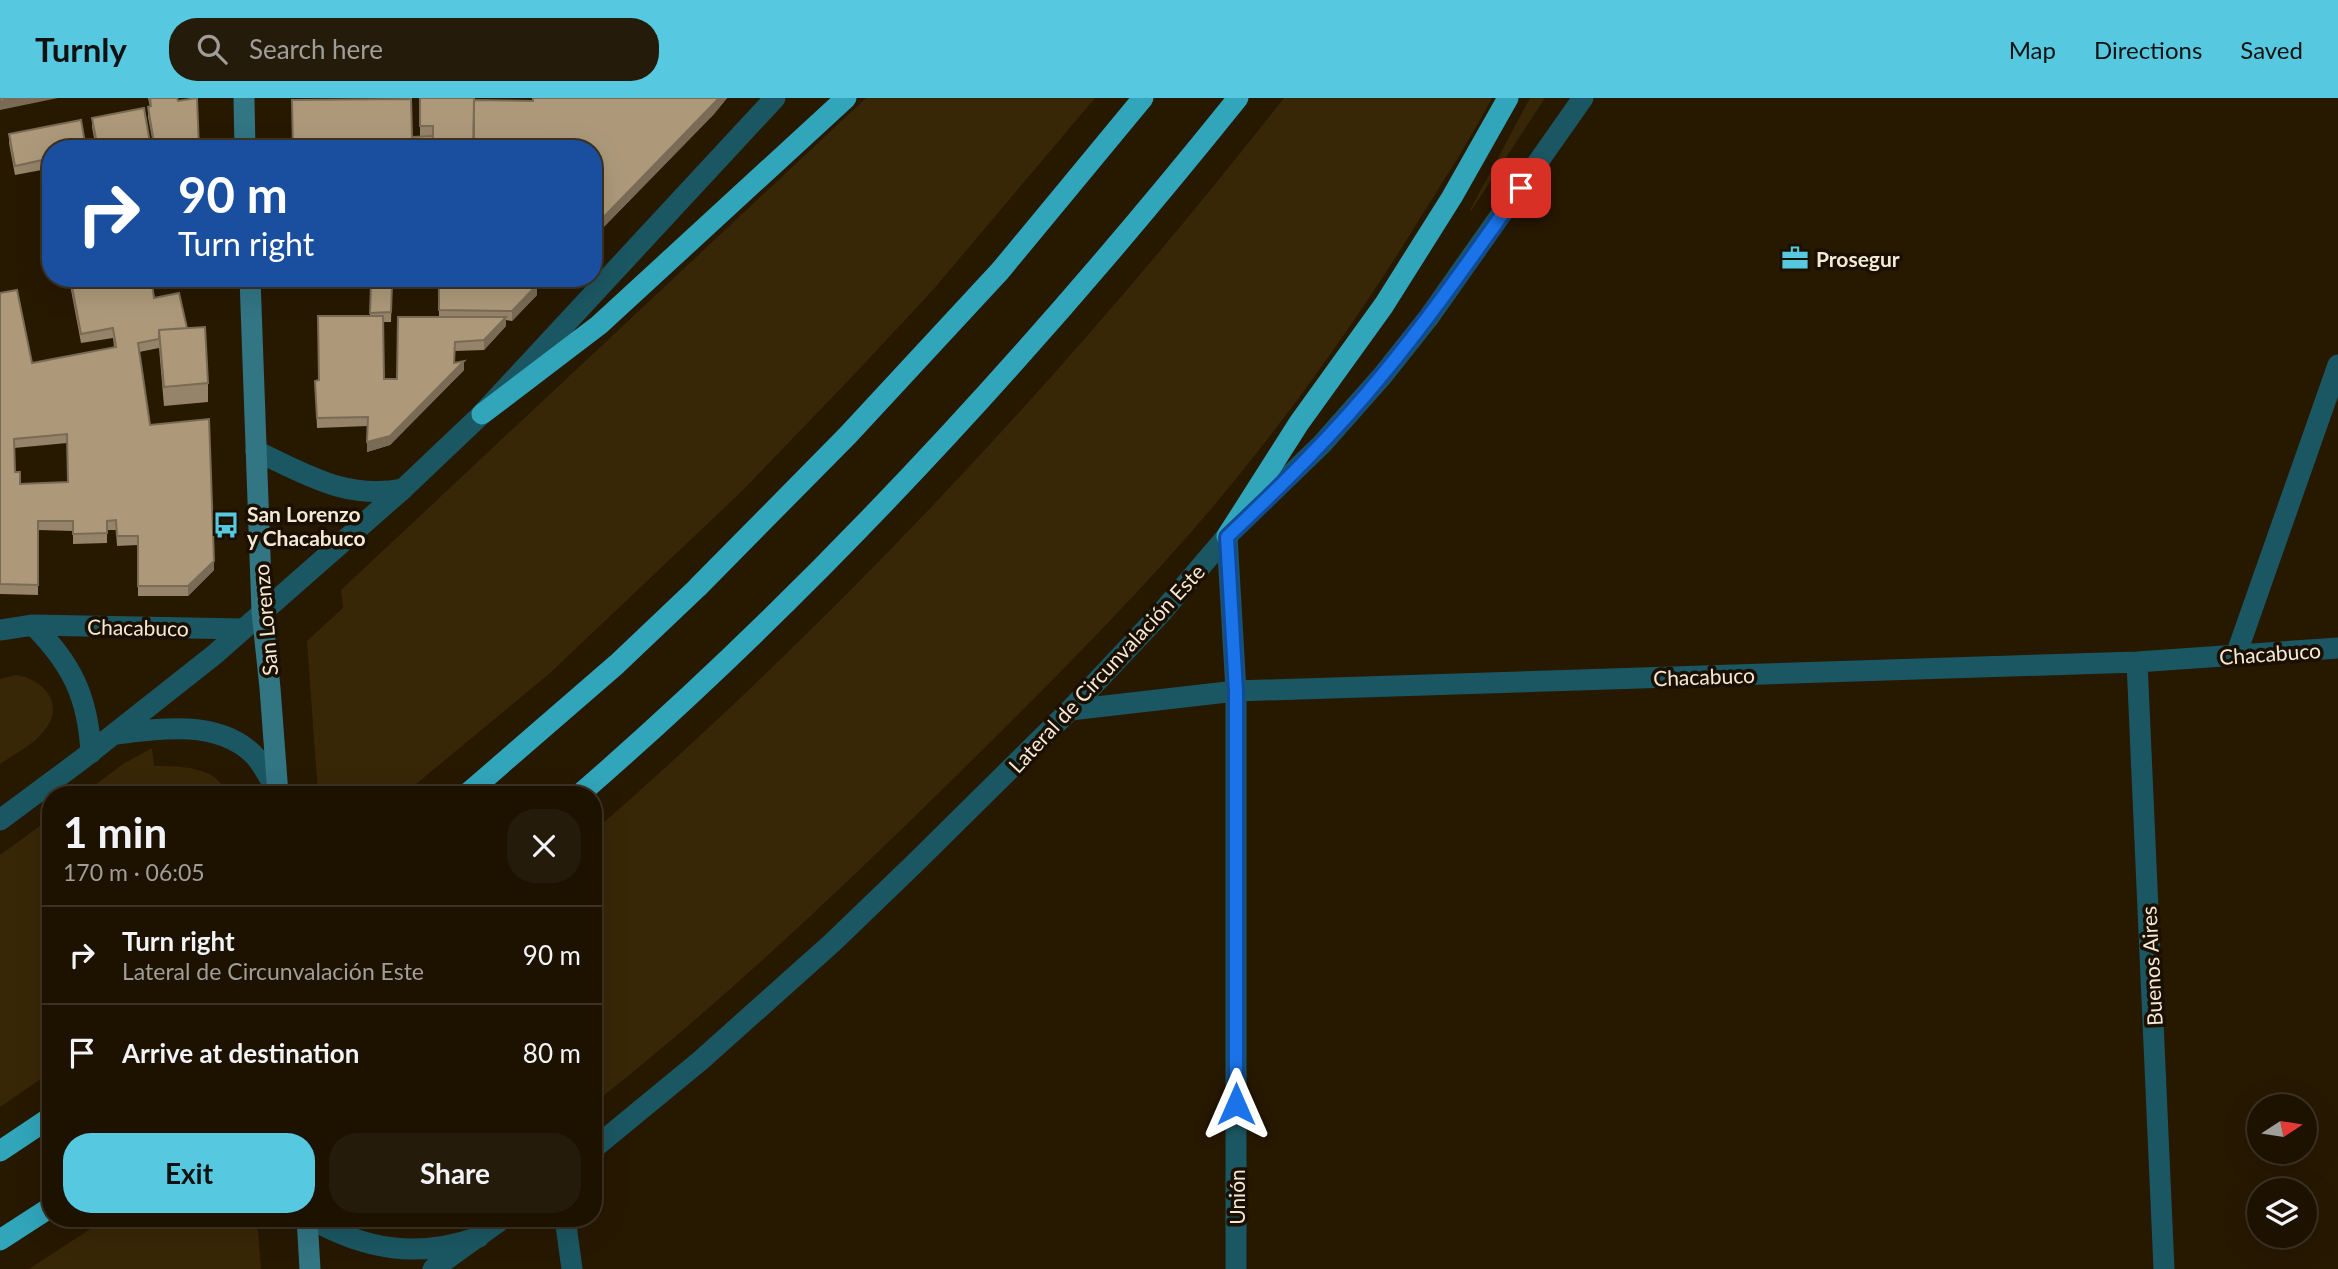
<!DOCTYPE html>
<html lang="en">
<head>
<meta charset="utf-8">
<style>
	body { margin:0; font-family:Lato,sans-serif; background:#251b0a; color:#f1f3f6; height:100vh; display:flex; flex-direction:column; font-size:26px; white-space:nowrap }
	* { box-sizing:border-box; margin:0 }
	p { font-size:23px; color:#a09e99 }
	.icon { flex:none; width:38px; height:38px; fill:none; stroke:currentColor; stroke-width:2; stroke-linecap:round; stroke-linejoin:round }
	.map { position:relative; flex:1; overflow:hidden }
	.drawer { position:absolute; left:42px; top:688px; width:560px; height:441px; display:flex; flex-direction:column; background:#1d1200; border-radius:28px; box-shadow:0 7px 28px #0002,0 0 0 2px #3b3222 }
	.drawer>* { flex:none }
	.banner { position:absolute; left:42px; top:42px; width:560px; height:147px; border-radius:28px; box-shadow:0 7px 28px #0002,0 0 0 2px #3b3222; background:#1a4fa0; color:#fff; overflow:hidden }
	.needle { width:46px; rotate:78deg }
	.tools { position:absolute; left:2247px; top:996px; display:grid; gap:14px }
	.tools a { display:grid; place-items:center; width:70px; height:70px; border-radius:50%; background:#1d1200; box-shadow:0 7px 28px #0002,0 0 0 2px #3b3222; font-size:35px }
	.pin { position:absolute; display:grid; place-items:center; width:60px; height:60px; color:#fff; margin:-30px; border-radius:14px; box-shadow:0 4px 10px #0006 }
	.me { position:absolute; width:77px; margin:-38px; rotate:0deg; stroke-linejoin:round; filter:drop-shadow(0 0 5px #0008) }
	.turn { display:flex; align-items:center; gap:24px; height:147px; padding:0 21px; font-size:32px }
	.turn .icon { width:91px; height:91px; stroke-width:2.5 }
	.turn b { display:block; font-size:49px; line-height:60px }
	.round { display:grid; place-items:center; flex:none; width:74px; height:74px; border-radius:28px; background:#251b0a }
	.overview { display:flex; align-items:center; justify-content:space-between; height:119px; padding:0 21px }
	h1 { font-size:42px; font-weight:700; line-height:52px }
	.cta { display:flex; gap:14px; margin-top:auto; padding:14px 21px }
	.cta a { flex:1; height:80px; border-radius:28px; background:#56c9e0; color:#111; font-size:28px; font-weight:700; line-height:80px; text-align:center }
	.cta a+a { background:#251b0a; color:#f1f3f6 }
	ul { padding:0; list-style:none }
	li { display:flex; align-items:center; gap:21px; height:98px; padding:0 21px; border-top:2px solid #3b3222 }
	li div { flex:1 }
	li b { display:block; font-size:26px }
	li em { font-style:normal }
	header { display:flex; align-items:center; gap:42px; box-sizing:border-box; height:98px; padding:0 35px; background:#56c9e0; color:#111 }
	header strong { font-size:33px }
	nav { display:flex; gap:38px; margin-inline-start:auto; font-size:24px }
	.search { width:490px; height:63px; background:#251b0a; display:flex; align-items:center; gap:18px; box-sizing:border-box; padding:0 24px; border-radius:28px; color:#a09e99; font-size:26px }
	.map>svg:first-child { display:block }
	.green { fill:#382707 }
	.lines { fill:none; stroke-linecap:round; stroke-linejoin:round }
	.minor { stroke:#1b5762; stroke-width:21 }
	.tertiary { stroke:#1b5762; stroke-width:21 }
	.secondary { stroke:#327583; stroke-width:21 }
	.motorway { stroke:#31a5ba; stroke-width:21 }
	.wall { fill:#958469; fill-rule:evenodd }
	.shaded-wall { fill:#796b55 }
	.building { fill:#ad997a; stroke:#796b55; stroke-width:2; fill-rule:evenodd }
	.route-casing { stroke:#114b97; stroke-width:18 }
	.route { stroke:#1a73e8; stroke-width:12 }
	.labels { text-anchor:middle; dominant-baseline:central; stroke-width:7; stroke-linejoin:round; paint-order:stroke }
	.poi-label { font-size:21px; font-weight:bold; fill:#f3e9d8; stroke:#1b1000; text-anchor:start }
	.street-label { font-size:21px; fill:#f3e9d8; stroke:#1b1000 }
</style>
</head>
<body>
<header>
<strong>Turnly</strong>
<div class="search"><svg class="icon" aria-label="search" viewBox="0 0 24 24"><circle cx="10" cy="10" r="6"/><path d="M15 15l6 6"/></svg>Search here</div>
<nav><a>Map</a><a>Directions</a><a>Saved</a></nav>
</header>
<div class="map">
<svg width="2338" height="1171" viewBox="0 0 2338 1171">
	<rect width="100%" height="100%" fill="#271800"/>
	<path class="green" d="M866 0H1095L932 193 848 283 741 394 550 575 404 696H318L307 543 343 510 341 492Z
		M1284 0H1492C1471 40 1446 79 1422 117 1359 220 1289 318 1211 411 1130 506 1041 594 952 682 837 795 720 906 593 1006V734C847 512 1076 265 1284 0Z
		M1530 0H1545L1471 113 1470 112Z
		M16 577C44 581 66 607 44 633 33 647 15 656 0 666V581Z
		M152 650 154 668C176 668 221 668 225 696H83L123 666Z
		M51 720V974L0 1009V757Z
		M107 1120H257L261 1171H29Z"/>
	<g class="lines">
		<path class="minor" d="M256 353C306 376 345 402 403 391
			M1227 438 1236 593V1171
			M33 527C72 566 88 599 91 655
			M0 532 33 527 243 531
			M2236 557 2338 267
			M2137 564 2164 1171
			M1070 612 1236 593 2137 564 2338 550
			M565 1120 572 1171"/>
		<path class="tertiary" d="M117 636C161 630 218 622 253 656 263 666 270 681 277 693
			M0 722 81 662 214 557 403 391 482 316 775 0
			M593 1051 700 963 832 845 913 767 1070 612 1162 514 1227 438 1322 346 1383 277 1429 219 1583 0
			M309 1120C365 1152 418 1161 479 1139
			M433 1171 504 1120"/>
		<path class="secondary" d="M244 0 245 51
			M250 180 262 514 270 590 278 696
			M307 1120 310 1171"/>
		<path class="motorway" d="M482 316 599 227 846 0
			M1227 438 1299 325 1384 207 1452 99 1508 0
			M467 696 617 566 697 490 848 337 1000 173 1143 0
			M580 696C821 487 1038 249 1238 0
			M0 1053 51 1019
			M0 1142 51 1109"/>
	</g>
	<path class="wall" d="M148 0H177L199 51H154L148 19V9H150Z
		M420 0 533 3V0H727L714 16 593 140V51H433L412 39 420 38Z
		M92 20 151 51H96L92 29Z
		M9 36 51 51V94L47 71 15 77 9 45Z
		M71 183 154 200 187 230 208 285V304L164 308 159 250 139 254 150 327 214 472 188 498H138V447L117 448 116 432H107V445L73 446V433L38 432V497L0 496V195L32 265 114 249 113 240 81 245 71 192ZM67 345 68 384 20 386 15 374 14 350Z
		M439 185 523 187 537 197 512 223 506 222V228L484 252 455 253V265L464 272 390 347 367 354 368 328 317 330 315 283 319 282 370 218 371 187H392L391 224H383L384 281H397L439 219Z"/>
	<path class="shaded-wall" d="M13 0H58L0 12V3Z
		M719 0H727L714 16 593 140V130Z
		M537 187V197L512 223V213Z
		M506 219V228L484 252V242Z
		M464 263V272L390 347 367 354V344Z
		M214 463V472L188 498V488Z"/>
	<path class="building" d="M0 0H13L0 3Z
		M150 0H177L178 3 197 0 199 51H155L148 9 151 8Z
		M420 0H474V43L433 42V28H420Z
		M533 0H719L593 130V51H473L474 2 533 3Z
		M411 1 412 39 433 38V51H293L292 2Z
		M144 10 151 51H98L92 20Z
		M81 22 86 51H51V84L47 61 15 68 9 36Z
		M82 180H151L154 200 179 195 187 230 159 232V241L138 245 150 327 209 321 214 463 188 488H138V438H117L116 422 107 423V435L73 436V423H38V487L0 486V195L17 192 32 265 116 249 113 230 81 236 71 183ZM67 336 68 384 20 386V374H15L14 341Z
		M461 180H523V187H537L512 213 439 212V185H461Z
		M371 187H392L391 214 370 215Z
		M318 218H383L384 281H397L398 219H506L484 242 455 244 454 265 464 263 390 338 367 344 368 319 317 320 315 283 319 282Z
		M205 229 208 285 164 289 159 232Z"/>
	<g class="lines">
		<g class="route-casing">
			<path id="route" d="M1236 1006V593L1227 439C1282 387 1336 334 1383 276 1432 217 1476 153 1521 90"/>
		</g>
		<use href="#route" class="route"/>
	</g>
	<defs>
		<g id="office-bare" transform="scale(2.1)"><path d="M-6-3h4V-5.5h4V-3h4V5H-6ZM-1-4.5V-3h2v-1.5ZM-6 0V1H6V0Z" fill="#56c9e0" stroke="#1b1000" stroke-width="2.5" paint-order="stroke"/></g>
		<g id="bus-bare" transform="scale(2.1)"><path d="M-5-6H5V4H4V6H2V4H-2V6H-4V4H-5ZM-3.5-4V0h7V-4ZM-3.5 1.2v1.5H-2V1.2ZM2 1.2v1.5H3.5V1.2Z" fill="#56c9e0" stroke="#1b1000" stroke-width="2.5" paint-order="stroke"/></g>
	</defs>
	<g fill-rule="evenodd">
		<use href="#office-bare" x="1795" y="160"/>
		<use href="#bus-bare" x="226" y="427"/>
	</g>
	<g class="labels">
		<g class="poi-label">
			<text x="1816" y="160">Prosegur</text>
			<text x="247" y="415">San Lorenzo<tspan x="247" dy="24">y Chacabuco</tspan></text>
		</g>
		<g class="street-label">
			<text transform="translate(265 522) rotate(-95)">San Lorenzo</text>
			<text transform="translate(138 529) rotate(1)">Chacabuco</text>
			<text transform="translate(2270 555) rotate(-4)">Chacabuco</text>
			<text transform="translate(1106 570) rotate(-47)">Lateral de Circunvalación Este</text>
			<text transform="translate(1704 578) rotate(-2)">Chacabuco</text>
			<text transform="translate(2151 868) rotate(-93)">Buenos Aires</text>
			<text transform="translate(1236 1099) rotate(-90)">Unión</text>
		</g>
	</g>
</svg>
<div class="tools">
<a><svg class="needle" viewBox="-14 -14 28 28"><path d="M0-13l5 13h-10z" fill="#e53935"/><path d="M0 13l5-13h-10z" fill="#a09e99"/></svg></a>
<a><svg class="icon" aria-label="layers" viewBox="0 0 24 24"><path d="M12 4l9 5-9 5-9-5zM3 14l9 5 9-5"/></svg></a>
</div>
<div class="pin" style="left:1521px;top:90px;background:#d93025"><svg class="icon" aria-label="arrive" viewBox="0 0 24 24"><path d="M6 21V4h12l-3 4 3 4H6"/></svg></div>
<svg class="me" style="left:1236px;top:1006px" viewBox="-20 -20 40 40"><path d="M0-17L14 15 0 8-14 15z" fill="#1a73e8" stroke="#fff" stroke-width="4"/></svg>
<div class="banner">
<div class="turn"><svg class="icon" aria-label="right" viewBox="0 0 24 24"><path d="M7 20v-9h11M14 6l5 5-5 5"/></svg><div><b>90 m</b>Turn right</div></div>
</div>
<section class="drawer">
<div class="overview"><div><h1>1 min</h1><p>170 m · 06:05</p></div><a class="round"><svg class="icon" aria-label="close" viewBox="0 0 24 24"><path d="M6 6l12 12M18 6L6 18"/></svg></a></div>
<ul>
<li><svg class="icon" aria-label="right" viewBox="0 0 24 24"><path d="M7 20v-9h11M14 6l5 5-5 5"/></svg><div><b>Turn right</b><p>Lateral de Circunvalación Este</p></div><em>90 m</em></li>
<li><svg class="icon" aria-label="arrive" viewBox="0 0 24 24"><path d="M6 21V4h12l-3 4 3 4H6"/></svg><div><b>Arrive at destination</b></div><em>80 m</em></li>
</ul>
<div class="cta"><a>Exit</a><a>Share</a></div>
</section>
</div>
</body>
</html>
